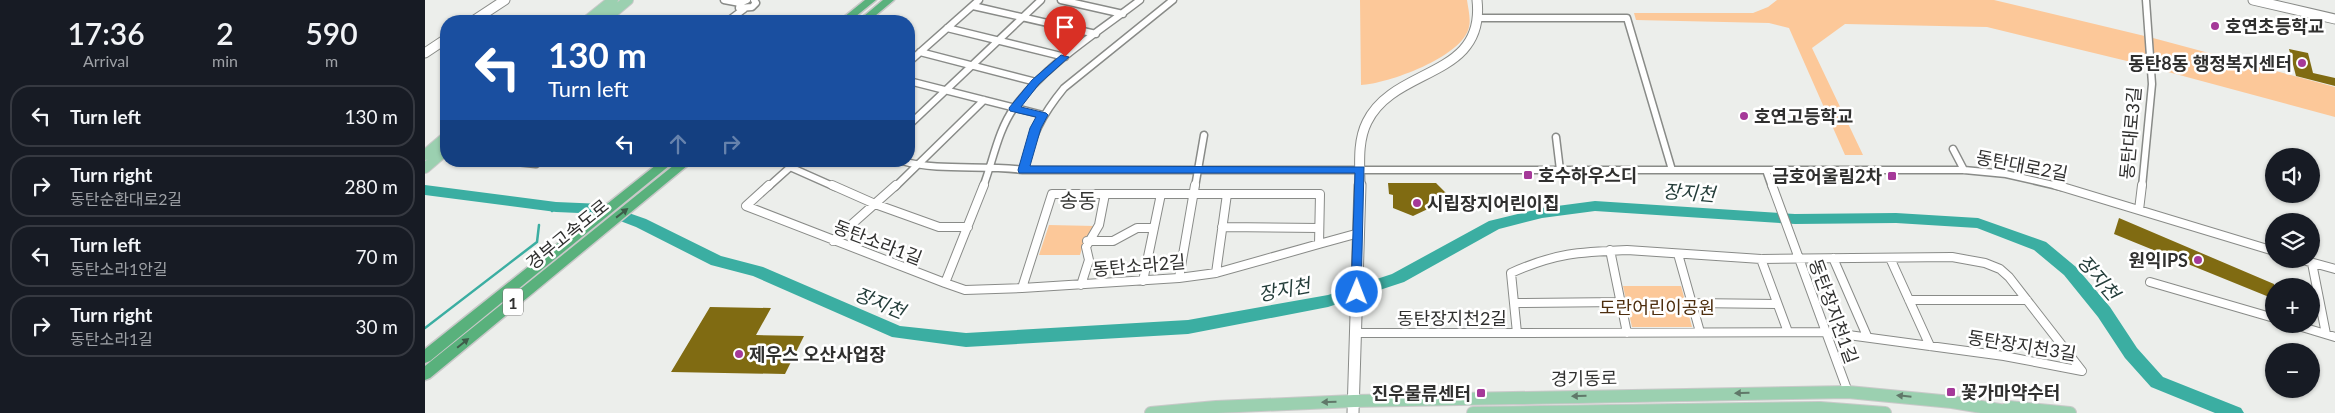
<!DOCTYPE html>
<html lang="en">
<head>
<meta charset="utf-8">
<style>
	body { margin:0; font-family:Lato,"Noto Sans KR",sans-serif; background:#242831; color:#f1f3f6; height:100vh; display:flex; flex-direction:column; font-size:19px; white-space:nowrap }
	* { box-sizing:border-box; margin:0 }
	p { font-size:16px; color:#9ea1a6 }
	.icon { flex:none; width:28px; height:28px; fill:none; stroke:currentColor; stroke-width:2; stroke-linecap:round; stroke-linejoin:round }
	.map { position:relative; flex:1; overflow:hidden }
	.details { display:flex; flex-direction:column; background:#171b24; width:425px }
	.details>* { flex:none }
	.top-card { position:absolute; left:15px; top:15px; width:475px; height:152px; border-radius:20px; box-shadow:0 1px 4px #0004; background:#1a4fa0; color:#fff; overflow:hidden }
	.tools { position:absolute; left:1840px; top:148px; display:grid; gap:10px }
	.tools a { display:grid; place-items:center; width:55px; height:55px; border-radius:50%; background:#171b24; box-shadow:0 1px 4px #0004; font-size:25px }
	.pin { position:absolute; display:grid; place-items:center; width:42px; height:42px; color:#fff; margin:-51px -21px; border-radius:50% 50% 50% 0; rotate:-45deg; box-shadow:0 0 5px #0007 }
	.pin .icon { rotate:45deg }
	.me { position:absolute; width:55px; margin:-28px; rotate:1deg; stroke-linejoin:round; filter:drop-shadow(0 0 4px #0008) }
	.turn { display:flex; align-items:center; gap:18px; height:105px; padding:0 25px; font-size:22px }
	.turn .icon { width:65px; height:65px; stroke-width:2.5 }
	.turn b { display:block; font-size:35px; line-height:42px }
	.lanes { display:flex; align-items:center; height:48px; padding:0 25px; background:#0003; justify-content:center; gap:25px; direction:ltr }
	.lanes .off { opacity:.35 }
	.eta { display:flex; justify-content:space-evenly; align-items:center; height:85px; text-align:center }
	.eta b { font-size:30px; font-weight:600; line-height:35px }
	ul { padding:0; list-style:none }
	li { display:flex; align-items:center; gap:15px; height:62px; margin:0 10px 8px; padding:0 15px; border:2px solid #363941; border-radius:20px }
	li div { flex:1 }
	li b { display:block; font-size:19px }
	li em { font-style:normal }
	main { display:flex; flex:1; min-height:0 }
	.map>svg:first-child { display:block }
	.green { fill:#fcc899 }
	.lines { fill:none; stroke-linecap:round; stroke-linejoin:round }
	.stream { stroke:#3baea2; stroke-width:2.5 }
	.river { fill:#3baea2; fill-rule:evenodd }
	.building { fill:#806b12 }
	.street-far1-casing { stroke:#898b88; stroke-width:9 }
	.street-casing { stroke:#898b88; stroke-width:10 }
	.secondary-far1-casing { stroke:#898b88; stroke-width:11 }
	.secondary-casing { stroke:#898b88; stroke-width:13 }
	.primary-far1-casing { stroke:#c9c9c9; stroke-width:12 }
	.primary-casing { stroke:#c9c9c9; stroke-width:14 }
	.highway-casing { stroke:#c9c9c9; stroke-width:3 }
	.street-far1 { stroke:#fff; stroke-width:6 }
	.street { stroke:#fff; stroke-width:8 }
	.secondary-far1 { stroke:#fff; stroke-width:9 }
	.secondary { stroke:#fff; stroke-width:11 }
	.primary-far1 { stroke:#9bd0b0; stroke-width:10 }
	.primary { stroke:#9bd0b0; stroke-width:12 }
	.highway { fill:#59b17c; fill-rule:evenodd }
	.oneway { fill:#3e5d4a }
	.oneway2 { fill:#607869 }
	.route { fill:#1a73e8; stroke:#114b97 }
	.poi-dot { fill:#a53999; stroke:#fff; stroke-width:2 }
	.labels { text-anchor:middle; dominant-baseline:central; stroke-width:5; stroke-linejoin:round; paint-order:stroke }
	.shield { fill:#fff; stroke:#6e6e6d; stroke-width:1 }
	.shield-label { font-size:16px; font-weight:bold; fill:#30302f }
	.poi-label { font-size:18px; font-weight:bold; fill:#30302f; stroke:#fff; text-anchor:start }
	.street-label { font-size:18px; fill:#30302f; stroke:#fff }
	.park-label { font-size:18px; fill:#4d2e0e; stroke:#fff }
	.water-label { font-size:19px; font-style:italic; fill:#243d3a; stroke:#fff }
	.quarter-label { font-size:20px; fill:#333432; stroke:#fff }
</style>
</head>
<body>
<main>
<section class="details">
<div class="eta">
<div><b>17:36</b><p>Arrival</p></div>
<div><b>2</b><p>min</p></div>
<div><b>590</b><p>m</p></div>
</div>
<ul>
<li><svg class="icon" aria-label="left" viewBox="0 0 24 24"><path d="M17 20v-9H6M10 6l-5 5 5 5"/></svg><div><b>Turn left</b></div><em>130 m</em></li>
<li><svg class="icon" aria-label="right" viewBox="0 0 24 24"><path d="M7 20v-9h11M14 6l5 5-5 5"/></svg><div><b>Turn right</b><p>동탄순환대로2길</p></div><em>280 m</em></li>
<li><svg class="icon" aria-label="left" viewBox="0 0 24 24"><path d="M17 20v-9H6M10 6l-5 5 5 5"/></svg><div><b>Turn left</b><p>동탄소라1안길</p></div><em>70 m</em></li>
<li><svg class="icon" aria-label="right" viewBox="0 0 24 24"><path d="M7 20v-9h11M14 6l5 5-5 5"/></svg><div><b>Turn right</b><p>동탄소라1길</p></div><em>30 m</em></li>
</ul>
</section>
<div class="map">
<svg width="1910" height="413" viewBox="0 0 1910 413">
	<rect width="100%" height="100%" fill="#eceeeb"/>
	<path class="green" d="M935 0H1042C1043 8 1046 19 1044 27 1038 57 962 84 936 85Z
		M1352 0H1569L1728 38 1910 87V117L1706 62 1562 27 1420 24 1387 48 1438 155H1420L1364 28 1344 23 1211 20 1209 13H1328L1343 7Z
		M624 225 670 226 660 238 655 255H614Z
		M1198 286H1256L1267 327H1207Z"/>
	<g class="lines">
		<path class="stream" d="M127 211 131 207
			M0 328 112 242 114 225"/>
		<path class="river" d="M0 185 131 202 178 204 221 219 296 256 338 267 475 326 541 333 763 320 903 295 967 274 1064 221 1117 208 1170 201 1370 214 1471 213 1553 218 1621 242 1651 267 1685 307 1712 348 1738 377 1816 408 1819 413H1790L1726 387 1700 358 1673 317 1639 275 1609 250 1552 228 1471 223 1370 224 1170 211 1117 218 1074 229 979 282 903 307 763 334 541 347 467 337 328 276 286 265 211 227 177 214 131 212 0 195Z"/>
	</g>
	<path class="building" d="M1864 49 1883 53 1888 73 1910 78V86L1871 76Z
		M963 183H1011L1026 198 988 216 968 208V195L964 194Z
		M1694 218 1849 284V299L1689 234Z
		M285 307 346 308 331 335 379 336 360 374 246 372Z"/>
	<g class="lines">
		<g class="street-far1-casing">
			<path id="street-far1" d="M299 0 315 3
				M322 0 315 3 314 8 327 7 331 3 329 0
				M636 0 698 14
				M548 6 671 34
				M1054 18H1202L1247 170
				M303 21 319 9
				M522 28 640 57
				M495 52 611 82
				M484 62 554 0
				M484 81 618 115
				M484 125 616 0
				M1131 137 1135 170
				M1528 149 1539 170
				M82 161 111 164 114 161
				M477 161C517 172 558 164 598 170H1539L1581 174 1637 187
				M365 167 410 187
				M598 170C607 136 616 116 639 88L748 0
				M1341 170 1347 187
				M343 187 372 161
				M470 187 559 100
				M558 187C568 161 573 130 589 108 621 64 672 33 715 0
				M770 187 779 135
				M1717 187 1727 84 1721 0"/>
		</g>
		<g class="street-casing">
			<path id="street" d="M344 185 321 206 520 283 559 185
				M407 185 450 204 514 227H543
				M1347 185 1423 392
				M1631 185 1849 251
				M627 194H895L894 244 791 273 754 278 597 288Z
				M1714 210 1717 185
				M797 227 894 228
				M408 241 471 185
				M662 241H688L712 228H729
				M894 244 934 233
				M1185 250 1202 333
				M1202 250 1336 259 1527 257 1560 263 1575 269 1584 277 1657 371 1579 356 1401 332 1092 333 1086 273C1130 253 1154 252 1202 250Z
				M1253 254 1275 332
				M1408 258 1442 336
				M1465 258 1505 346
				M1336 259 1363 332
				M1874 259 1910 269
				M1887 263 1901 334
				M791 273 802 194
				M754 278 770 185
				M718 281 736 194
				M1725 282 1849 318
				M520 283 540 290 597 288
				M656 285 664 260 661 247 674 225 680 194
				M1484 300H1602
				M1089 303 1196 302
				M1266 303 1352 304
				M1867 324 1910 337
				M931 333H1092"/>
		</g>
		<g class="secondary-far1-casing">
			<path id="secondary-far1" d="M1828 0 1910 19
				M48 21 80 0
				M0 53 21 39
				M935 187C935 166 932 142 942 122 969 66 1061 79 1052 0"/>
		</g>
		<g class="secondary-casing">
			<path id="secondary" d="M928 413 935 185"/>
		</g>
		<g class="primary-far1-casing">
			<path id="primary-far1" d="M162 21 188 0
				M178 21 203 0
				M0 155 21 137
				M0 168 21 150"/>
		</g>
		<g class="primary-casing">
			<path id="primary" d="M1584 407 1645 413
				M726 413 791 407 929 401 1423 392 1527 402 1592 413
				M1048 413 1395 408 1460 413"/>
		</g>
		<g class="highway-casing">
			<path id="highway" d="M440 0H451L425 21H414Z
				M458 0H469L444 21H433Z
				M236 161H250L5 361 0 363V349Z
				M254 161H268L5 378 0 380V366Z"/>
		</g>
		<use href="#street-far1" class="street-far1"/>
		<use href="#street" class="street"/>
		<use href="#secondary-far1" class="secondary-far1"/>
		<use href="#secondary" class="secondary"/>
		<use href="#primary-far1" class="primary-far1"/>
		<use href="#primary" class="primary"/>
		<use href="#highway" class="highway"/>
	</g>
	<defs><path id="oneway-solid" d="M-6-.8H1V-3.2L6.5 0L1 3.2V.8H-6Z" transform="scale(1.25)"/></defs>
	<g class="oneway">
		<use href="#oneway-solid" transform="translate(197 213) rotate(-38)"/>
		<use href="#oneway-solid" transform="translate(38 343) rotate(-39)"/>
	</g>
	<g class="oneway2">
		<use href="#oneway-solid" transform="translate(1317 393) rotate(179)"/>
		<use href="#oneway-solid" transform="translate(1154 396) rotate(179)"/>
		<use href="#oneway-solid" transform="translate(1479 396) rotate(-174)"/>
		<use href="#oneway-solid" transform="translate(904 402) rotate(178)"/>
	</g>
	<path class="route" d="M636 55 644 57 614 84 596 107 621 113 623 115 616 128 605 166 939 167 936 295H928L926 292 930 173H594L593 170 605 128 611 117 585 111 584 108 607 80Z"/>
	<g class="poi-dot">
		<circle cx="1790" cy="26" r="5"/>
		<circle cx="1877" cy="63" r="5"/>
		<circle cx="1319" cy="116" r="5"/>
		<rect x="1098" y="170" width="10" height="10" rx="2.5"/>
		<rect x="1462" y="171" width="10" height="10" rx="2.5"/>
		<circle cx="992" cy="203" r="5"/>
		<circle cx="1773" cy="260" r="5"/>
		<circle cx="314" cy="354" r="5"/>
		<rect x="1521" y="387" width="10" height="10" rx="2.5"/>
		<rect x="1051" y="388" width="10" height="10" rx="2.5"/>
	</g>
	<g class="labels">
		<rect class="shield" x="78" y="288.5" width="20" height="27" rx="4"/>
		<g class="shield-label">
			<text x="88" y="302">1</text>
		</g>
		<g class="poi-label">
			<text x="1800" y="26">호연초등학교</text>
			<text x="1867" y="63" text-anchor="end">동탄8동 행정복지센터</text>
			<text x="1329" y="116">호연고등학교</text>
			<text x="1113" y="175">호수하우스디</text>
			<text x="1457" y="176" text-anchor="end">금호어울림2차</text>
			<text x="1002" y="203">시립장지어린이집</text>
			<text x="1763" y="260" text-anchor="end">원익IPS</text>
			<text x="324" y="354">제우스 오산사업장</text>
			<text x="1536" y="392">꽃가마약수터</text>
			<text x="1046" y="393" text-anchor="end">진우물류센터</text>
		</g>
		<g class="street-label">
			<text transform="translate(1705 133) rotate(-85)">동탄대로3길</text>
			<text transform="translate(1597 165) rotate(11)">동탄대로2길</text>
			<text transform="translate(142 234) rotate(-39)">경부고속도로</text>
			<text transform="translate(453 242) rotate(21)">동탄소라1길</text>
			<text transform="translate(714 265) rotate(-5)">동탄소라2길</text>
			<text transform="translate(1409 311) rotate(70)">동탄장지천1길</text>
			<text x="1027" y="318">동탄장지천2길</text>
			<text transform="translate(1597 345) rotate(9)">동탄장지천3길</text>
			<text transform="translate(1159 378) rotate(-1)">경기동로</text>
		</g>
		<g class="park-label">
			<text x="1232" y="307">도란어린이공원</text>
		</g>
		<g class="water-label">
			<text transform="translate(1264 192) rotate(4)">장지천</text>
			<text transform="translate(1674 277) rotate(49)">장지천</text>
			<text transform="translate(859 289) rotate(-11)">장지천</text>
			<text transform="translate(455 302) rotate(22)">장지천</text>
		</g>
		<g class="quarter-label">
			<text x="653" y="200">송동</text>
		</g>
	</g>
</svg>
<div class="tools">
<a><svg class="icon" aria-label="sound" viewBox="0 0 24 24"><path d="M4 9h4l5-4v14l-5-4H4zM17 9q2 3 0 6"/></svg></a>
<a><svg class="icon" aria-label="layers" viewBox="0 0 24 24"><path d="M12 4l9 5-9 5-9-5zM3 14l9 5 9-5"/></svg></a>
<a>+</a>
<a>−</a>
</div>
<div class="pin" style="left:640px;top:57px;background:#d93025"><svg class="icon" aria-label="arrive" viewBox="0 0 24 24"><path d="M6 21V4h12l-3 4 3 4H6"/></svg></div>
<svg class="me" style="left:932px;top:292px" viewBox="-20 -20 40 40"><circle r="17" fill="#1a73e8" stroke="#fff" stroke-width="3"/><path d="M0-11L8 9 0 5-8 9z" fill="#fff"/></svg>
<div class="top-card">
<div class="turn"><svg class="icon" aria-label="left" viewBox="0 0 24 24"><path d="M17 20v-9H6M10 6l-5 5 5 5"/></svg><div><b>130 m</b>Turn left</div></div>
<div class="lanes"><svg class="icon" aria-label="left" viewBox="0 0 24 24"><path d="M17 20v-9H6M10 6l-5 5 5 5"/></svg><svg class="icon off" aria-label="ahead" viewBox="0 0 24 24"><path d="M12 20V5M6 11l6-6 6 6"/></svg><svg class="icon off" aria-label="right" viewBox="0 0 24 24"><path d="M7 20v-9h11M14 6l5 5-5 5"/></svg></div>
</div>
</div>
</main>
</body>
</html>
